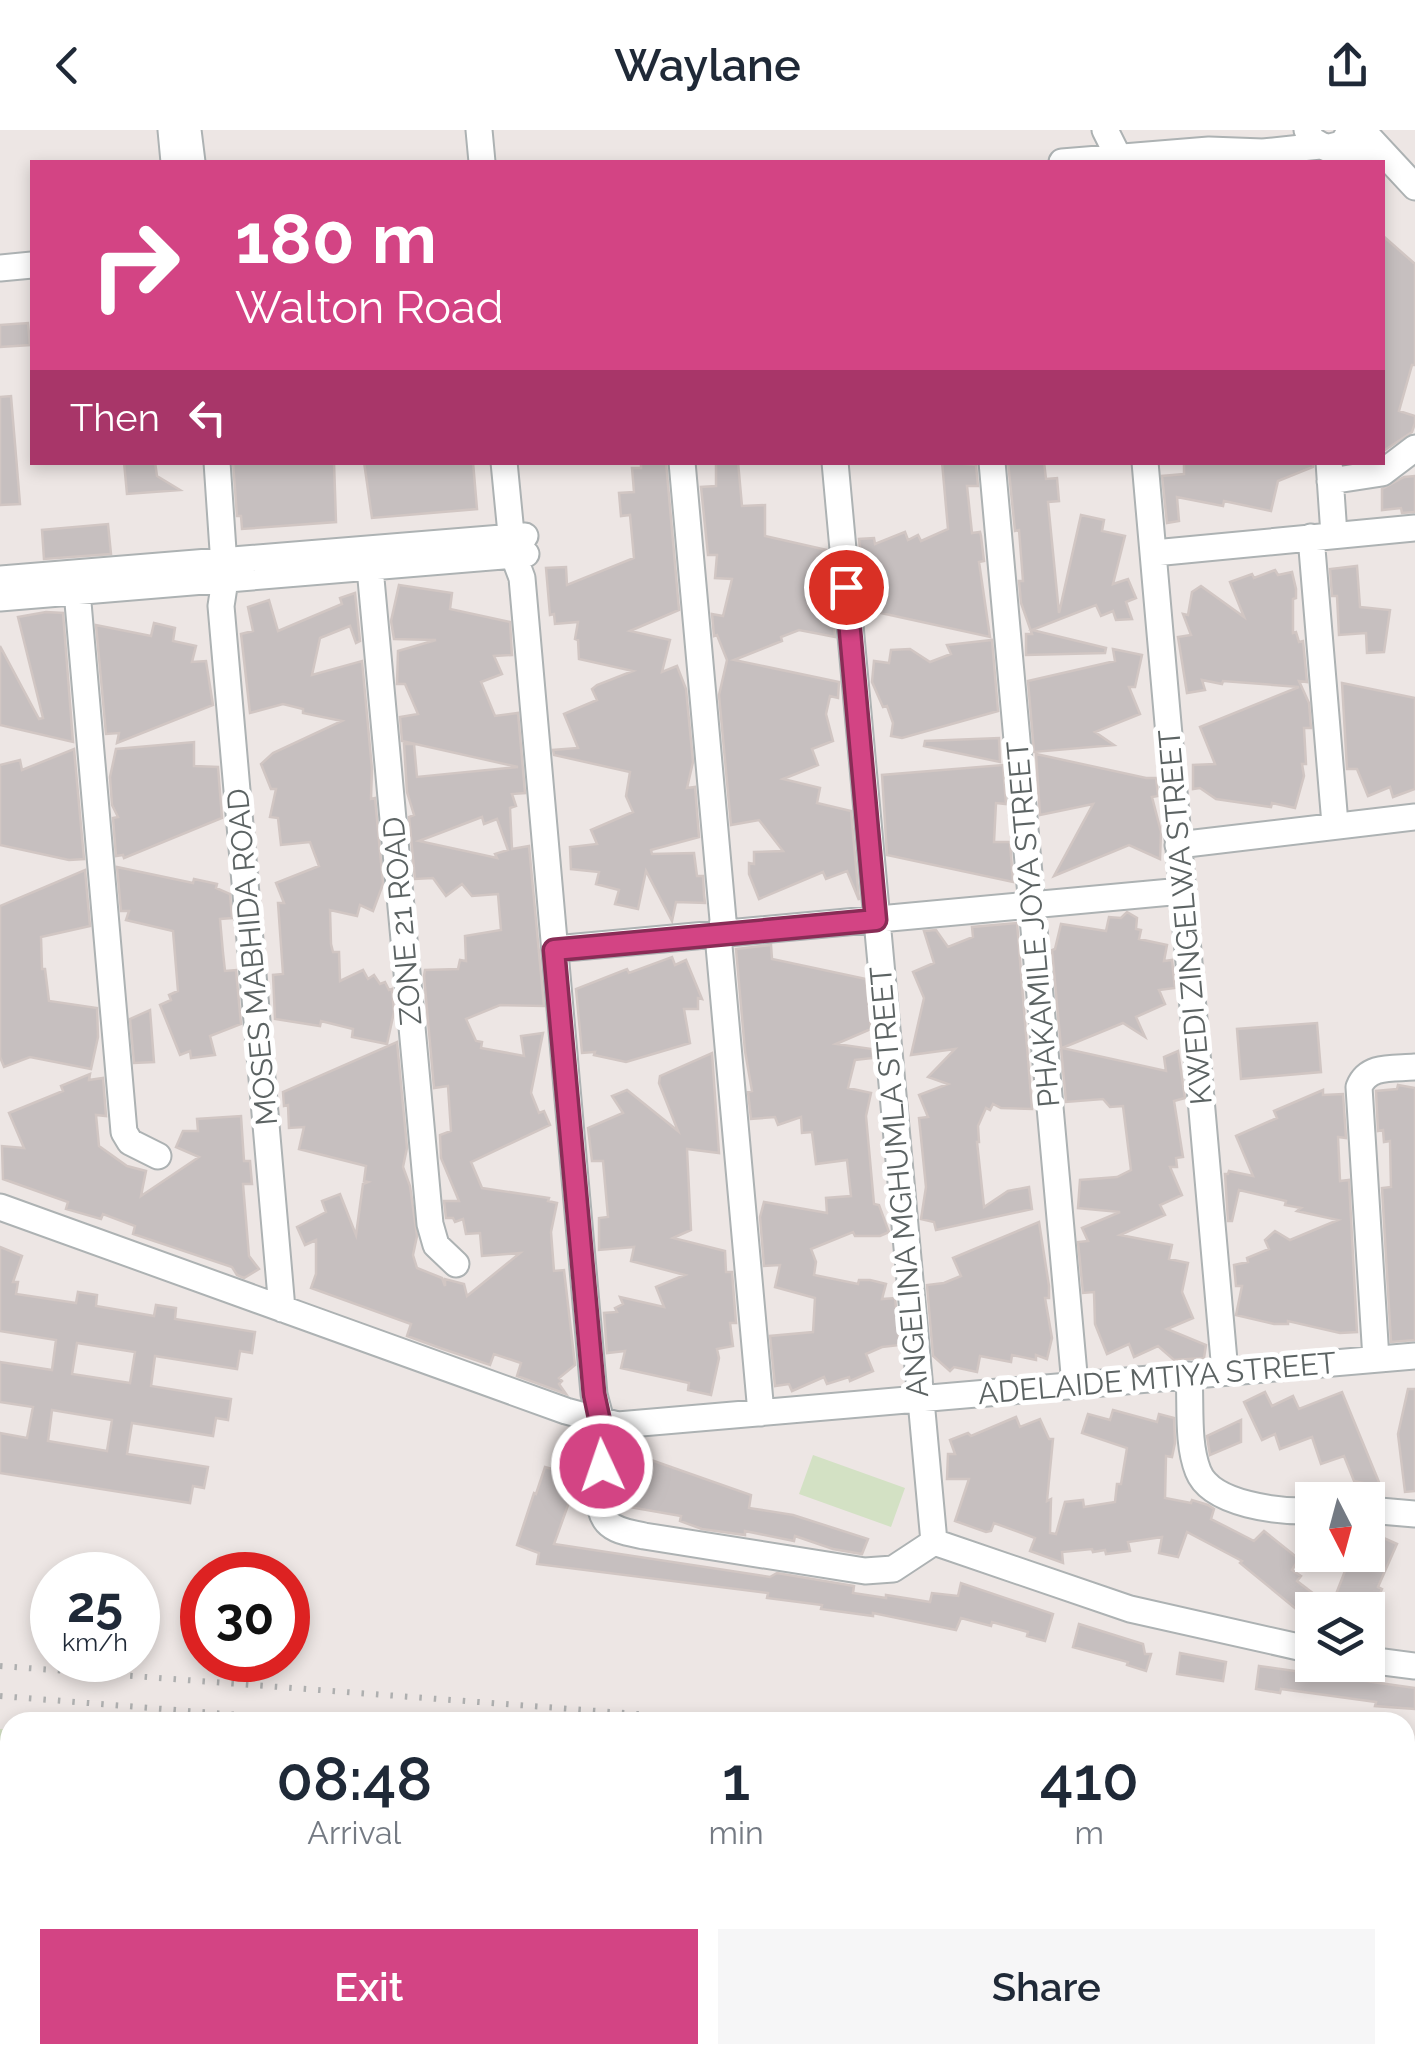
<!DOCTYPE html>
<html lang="en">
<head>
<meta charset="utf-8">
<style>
	body { margin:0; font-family:Raleway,sans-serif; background:#f6f6f7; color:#1f2937; height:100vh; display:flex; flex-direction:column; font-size:38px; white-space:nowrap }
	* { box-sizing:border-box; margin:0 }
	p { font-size:32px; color:#747a83 }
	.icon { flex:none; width:55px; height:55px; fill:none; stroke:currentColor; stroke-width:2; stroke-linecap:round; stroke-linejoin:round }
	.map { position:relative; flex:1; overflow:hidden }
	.side { position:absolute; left:0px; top:1582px; width:1415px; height:352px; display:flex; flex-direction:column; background:#fff; border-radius:30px 30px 0 0; box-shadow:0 5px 15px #0003 }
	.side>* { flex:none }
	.hud { position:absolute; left:30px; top:30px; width:1355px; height:305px; border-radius:0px; box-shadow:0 5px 15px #0003; background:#d34484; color:#fff; overflow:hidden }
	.needle { width:65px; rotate:174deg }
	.tools { position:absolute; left:1295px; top:1352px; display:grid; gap:20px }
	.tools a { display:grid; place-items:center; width:90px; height:90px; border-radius:0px; background:#fff; box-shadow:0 5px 15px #0003; font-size:50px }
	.speed { position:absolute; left:30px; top:1422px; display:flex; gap:20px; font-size:50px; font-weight:700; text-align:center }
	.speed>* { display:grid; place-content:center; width:130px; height:130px; border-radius:50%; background:#fff; box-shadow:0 5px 15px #0003; line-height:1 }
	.speed small { font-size:25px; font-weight:400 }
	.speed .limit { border:15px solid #d22; background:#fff; color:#111 }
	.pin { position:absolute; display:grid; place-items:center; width:85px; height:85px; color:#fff; margin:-42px; border:5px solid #fff; border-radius:50%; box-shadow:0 2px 10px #0007 }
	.me { position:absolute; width:110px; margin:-55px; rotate:357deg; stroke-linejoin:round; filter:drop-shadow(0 0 8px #0008) }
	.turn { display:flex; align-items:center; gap:35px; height:210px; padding:0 40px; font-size:45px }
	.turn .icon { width:130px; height:130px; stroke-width:2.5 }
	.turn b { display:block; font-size:70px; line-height:85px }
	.then { display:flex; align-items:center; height:95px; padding:0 40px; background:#0003; gap:20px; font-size:38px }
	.eta { display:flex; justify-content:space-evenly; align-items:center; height:170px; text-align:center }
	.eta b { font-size:60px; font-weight:600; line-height:70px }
	.action { display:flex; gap:20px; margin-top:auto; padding:20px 40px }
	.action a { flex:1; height:115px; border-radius:0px; background:#d34484; color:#fff; font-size:40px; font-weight:600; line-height:115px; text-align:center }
	.action a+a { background:#f6f6f7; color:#1f2937 }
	header { display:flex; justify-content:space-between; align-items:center; height:130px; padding:0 40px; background:#fff; font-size:45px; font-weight:600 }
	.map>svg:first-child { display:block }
	.green { fill:#d3e1c4 }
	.building { fill:#c6bfbf; stroke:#d1c6c3; stroke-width:2.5; fill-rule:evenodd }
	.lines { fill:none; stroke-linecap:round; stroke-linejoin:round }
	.minor-casing { stroke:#adb2b3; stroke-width:29 }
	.minor { stroke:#fff; stroke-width:25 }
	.rail { stroke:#aeafaf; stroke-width:6; stroke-dasharray:2.5 12; stroke-linecap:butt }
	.route-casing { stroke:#892c56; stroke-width:25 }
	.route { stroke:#d34484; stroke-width:18 }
	.labels { text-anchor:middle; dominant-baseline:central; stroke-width:10; stroke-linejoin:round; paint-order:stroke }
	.street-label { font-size:30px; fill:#5c6363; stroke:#fff }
</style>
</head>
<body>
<header><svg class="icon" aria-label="back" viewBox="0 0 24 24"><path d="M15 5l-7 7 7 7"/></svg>Waylane<svg class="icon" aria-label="share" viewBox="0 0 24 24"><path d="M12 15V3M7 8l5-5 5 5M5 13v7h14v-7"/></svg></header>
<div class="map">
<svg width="1415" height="1934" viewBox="0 0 1415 1934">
	<rect width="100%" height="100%" fill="#ede6e4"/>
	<path class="green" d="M813 1325 905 1358 891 1397 799 1364Z
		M0 1599 10 1600V1925H1405V1755L1415 1758V1934H0Z"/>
	<path class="building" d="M1382 105 1415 134V235H1412L1399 281 1415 286V293L1412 302 1382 322Z
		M28 193 30 215 0 217V195Z
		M11 266 20 374 0 375V267Z
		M124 332H155L157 346 180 360 127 364Z
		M233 332H334L336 392 242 399 241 386H237Z
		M364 332H473L477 379 372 388Z
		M641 332H666L679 480 630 501 670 510 662 542 677 536 686 559 693 632 687 658 695 657 699 707 651 720 652 724 694 723 697 746H703L704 765 705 773 676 772 672 791 646 741 638 779 615 774 619 760 596 754 599 742 571 739 570 717 597 714 591 700 633 682 626 666 630 642 554 625 553 620 578 618 564 584 597 570 592 559 597 555 633 541 579 529 578 510 575 509 578 492 555 494 554 484 550 485 546 438 566 437 567 455 634 428 630 385 621 386 619 363 634 362 632 338H641Z
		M716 332H738L742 376 765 375V406L827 420 835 507 799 500 781 507 782 511 734 530 839 552 838 568 830 566 826 584 833 611 812 619 818 635 783 649 820 658 817 673 851 681 859 770 847 741 826 749 823 742 759 769 749 744V733L754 734V722L783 721 759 690 731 695 719 565 727 530 717 505 714 506 712 484 723 486 732 449 715 448 717 425H708L701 357 716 356Z
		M942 332 976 335 978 356H967L972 403 980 402 981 406 984 431 979 432 990 507 881 483 884 470 866 472 859 409 874 408 875 414 905 402 908 410 918 405 921 411 948 399Z
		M1008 332H1044L1046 349 1057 348 1059 371 1048 372 1059 483 1081 385 1104 390 1102 401 1125 406 1113 454 1128 449 1136 468 1126 472 1132 489 1116 490 1113 481 1101 486 1096 475 1032 500 1106 518 1105 523 1026 525V504H1032L1021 473 1019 451H1023L1019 400 1015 401Z
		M1184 332H1313V337L1278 351 1271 381 1224 371 1223 376 1177 367 1179 391 1167 393 1162 346 1184 344Z
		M1415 346V382L1402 383 1401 378 1382 380V359L1404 347Z
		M108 394 111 424 44 429 42 400Z
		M1357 436 1360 477 1390 480 1384 522 1367 523 1366 503 1339 505 1337 466H1332L1330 439Z
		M1275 440 1278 445 1292 442 1296 459V468L1293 469V503L1296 502 1299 512 1303 511 1307 552 1299 551 1309 573 1311 598H1304L1306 634H1302L1304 646 1295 678 1272 673 1271 677 1216 669 1200 658 1193 659V635L1215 634 1200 597 1299 557 1223 551 1222 554 1202 550 1205 560 1187 563 1178 507 1191 505 1183 484 1188 485 1192 462 1201 456 1244 487 1230 452 1252 444 1254 448Z
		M399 455 452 463 450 479 510 492 512 525 494 526 502 544 481 552 495 586 518 583 525 663 512 664 516 676 510 678 512 719 529 716 544 876 500 875 466 889 476 911 482 912 481 918 524 926 521 906 543 903 531 963 539 983 544 981 550 995 471 1032 482 1058 549 1068 548 1071 557 1073 551 1102 554 1141 564 1140 575 1235 559 1248 562 1251 559 1254 566 1264 517 1246 521 1233 494 1224 490 1235 440 1218 407 1206 411 1194 311 1158 316 1144V1110L305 1115 297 1097 326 1082 322 1071 340 1064 356 1105 363 1054 368 1052 364 1051 366 1036 299 1019 304 997 289 998 288 975 284 976 283 962 397 912 407 1018 403 1037 410 1056 417 1106 413 1125 417 1138 442 1148 445 1156V1149L464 1154 467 1166 520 1123 482 1126 480 1103 466 1104 463 1089 455 1092 453 1088H446L444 1071H459L441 1028 440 1005 451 1001 448 956 434 958 424 846 425 840 458 839 460 830 466 831 465 806 501 800 498 764 472 766 462 754 446 766 433 748 415 749 409 687 414 685 407 662 404 614H414L417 647 518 637 402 611 400 587 418 584 405 554H397L398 521 436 510 394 509 391 491ZM482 687 484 694 497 689 508 720 495 724 497 728 419 711Z
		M355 463 360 511 356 513 350 496 320 508 312 545 362 531 372 639 371 669 375 668 383 754 373 781 360 775 357 786 330 780 331 814 333 822H339L340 851 363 840 368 849 374 845 380 854 385 852 389 860 392 859 394 882 387 914 352 907 353 899 321 891 320 896 275 889 273 845 283 844 278 773H284L276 753 319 736 310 712 281 715 278 688 270 687 276 659H271L261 634 273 623 342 591 303 583V579L283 574 250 583 241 504 253 501 248 477 269 470 278 501 342 474 340 468Z
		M46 482 63 483 73 612 0 595V516L39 589 43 588 18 487Z
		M154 493 175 498 173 511 196 516 192 532 206 531 213 575 117 613 119 603 106 604 96 495 151 506Z
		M992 510 998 581 902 608 891 606 893 593 887 576 883 577 872 552 874 531 889 533 891 520 910 519 930 532 951 524 947 515Z
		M1113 519 1142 525 1135 557H1129L1140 584 1095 602 1114 615 1034 622 1028 551 1115 531Z
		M1342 553 1415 568V659L1393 667 1390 657 1368 666 1357 639H1347Z
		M999 608 1000 632 924 616 925 611Z
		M194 612V636L218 637 222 688 124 728 123 725 116 726 113 688 118 687 112 675 110 647 116 619Z
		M74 619 84 729 69 730 0 715V635L20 630 22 640Z
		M1036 624 1146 648H1156L1158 666 1152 667 1161 702 1160 729 1129 715 1054 746 1093 674 1040 685Z
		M1003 635 1006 674 996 673 994 712H1010L1013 752 887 725 882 645Z
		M117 737 193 753 194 749 217 754 216 758 230 764 232 788 220 789 223 823 225 841 236 840 241 894 210 906 215 925 191 928 190 921 180 925 160 875 171 870 169 865 178 861 173 801 126 790 129 781H121Z
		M85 740 90 796 41 807 42 839H45L49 871 97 878 98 907 91 939 30 927 4 937 0 927V776Z
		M1127 782 1137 788 1136 799 1141 800 1139 809 1167 815 1164 831 1172 830 1175 858 1159 860 1165 874 1136 887 1145 907 1123 893 1062 918 1166 941 1164 927 1178 921 1185 968 1174 971 1183 1027 1176 1028 1177 1037H1170L1182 1065 1160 1075 1165 1085 1120 1105 1172 1115 1169 1129 1188 1133 1182 1162 1193 1188 1167 1199 1206 1215 1204 1228 1174 1230 1158 1216 1134 1227 1129 1214 1107 1224 1095 1194 1094 1162 1083 1163 1078 1112 1088 1111 1082 1098 1120 1082 1078 1078 1080 1050 1117 1047 1131 1040 1123 976 1110 977 1103 969 1066 972 1052 820 1055 819 1061 794 1106 801 1109 787 1121 788Z
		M1017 793 1032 979 1001 978 993 974 990 980 986 978 978 996 979 1012H977L984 1077 1008 1061 1029 1057 1032 1079 936 1100 934 1092 921 1089 926 1057 919 988 928 987 919 965 948 954 928 947 955 919 911 925 924 868 913 842 934 833 924 801 936 800 948 817 973 807 972 797Z
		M771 815 772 829 866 849 871 899 836 914 872 919 873 928 855 930 848 958 871 963 866 986 874 1074 879 1075 889 1102 880 1106H855L853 1102 811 1119 816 1132 814 1145 858 1154 859 1150H870L886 1154 882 1169 895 1168 900 1215 882 1217 866 1224 873 1241 850 1251 849 1247 827 1254 824 1247 792 1261 789 1254 775 1256 770 1206 813 1202 815 1168 775 1157 780 1135 764 1136 760 1087 764 1072 827 1083 826 1068 851 1066 847 1030 816 1034 812 1002 802 1003 801 987 778 995 775 987 751 989 748 962 752 961 745 921 736 819Z
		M672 827 675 835 686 830 702 869 698 868V879H684L690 913 626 932 594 925 595 922 582 923 576 859 627 839 629 843Z
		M150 880 154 932 134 933 130 889Z
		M1317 893 1321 942 1241 949 1237 899Z
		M712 923 719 1023 687 1019 691 1100 673 1108 725 1121 726 1142H732L736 1193H730L733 1216 717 1219 719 1228 711 1265 688 1260 689 1253 621 1238 625 1221 607 1223 604 1183 617 1182 615 1178 623 1174 620 1167 664 1177 656 1157 685 1145 631 1131 634 1117 599 1120V1088L608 1087 603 1031H592L588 998 623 983 612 966 627 960 678 1001 659 953 660 946Z
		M90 944 89 950 103 948 106 986 96 985 99 1016 127 1036 146 1041 141 1066 199 1027 176 1017 183 1001H198L197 989 241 986 244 1031H250L252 1054H243L249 1126 259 1139 244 1148 237 1145 232 1137 133 1104 135 1096 103 1084 101 1089 66 1079 68 1072 3 1049 2 1016 24 1018 9 983 63 961 61 956Z
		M1398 955 1415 958V1210L1391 1212 1382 1058 1391 1057 1390 1011 1384 1012 1383 1000 1378 1001 1376 961 1397 959Z
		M1323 960V965L1343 964 1346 1008 1338 1007 1340 1051 1349 1050 1357 1202 1340 1203 1288 1191V1194H1274L1236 1185 1242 1156H1236L1234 1135 1248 1132 1247 1128 1269 1119 1265 1110 1275 1101 1290 1110 1338 1090 1297 1081 1301 1078 1285 1075 1286 1071 1239 1060 1232 1091H1228L1225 1044H1228L1229 1041 1253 1046 1236 1006 1277 988 1274 981Z
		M1039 1092 1049 1156V1168H1045L1052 1208 1047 1229 1036 1225V1230L1012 1225 1011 1232 980 1226 977 1242 954 1237 950 1241 933 1226 927 1155 944 1153 961 1146 953 1128Z
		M0 1117 22 1126 13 1152H18L16 1164 76 1173 78 1162 97 1165 96 1176 154 1186 156 1175 176 1178 175 1189 255 1202 252 1223 240 1221 237 1239 155 1226 151 1256 231 1269 228 1290 216 1288 213 1306 132 1293 127 1324 208 1337 204 1358 193 1356 190 1373 0 1343V1303L27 1308 33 1277 0 1272V1232L52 1240 56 1210 0 1201ZM77 1213 135 1222 130 1253 72 1244ZM52 1280 112 1290 107 1321 48 1311Z
		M1408 1259H1415V1361L1405 1362 1398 1304Z
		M1265 1262 1272 1276 1293 1266 1299 1279 1342 1262 1381 1357 1354 1351 1344 1326 1321 1334 1312 1307 1280 1319 1275 1304 1262 1310 1244 1272Z
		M1113 1280 1157 1292 1159 1284 1174 1288 1175 1313 1172 1327 1166 1326 1165 1368 1191 1373 1192 1370 1208 1375 1214 1379 1211 1389 1254 1411 1264 1401 1299 1429 1292 1440 1301 1446 1297 1451 1331 1477 1345 1441 1341 1439 1343 1425H1368V1401L1397 1414 1378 1457 1382 1459 1373 1479 1312 1480V1492L1240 1433 1242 1431 1187 1402 1178 1427 1159 1423 1162 1407 1128 1412 1130 1421 1106 1424 1105 1420 1093 1422 1092 1419 1062 1422 1063 1433 1030 1421 1035 1408 1027 1405 994 1393 991 1401 986 1402 955 1391 969 1349H947L948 1324H955L950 1310 968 1303 971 1306 1016 1287 1020 1297 1040 1289 1049 1309H1053L1047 1371 1051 1369 1050 1403 1056 1404 1065 1372 1083 1370 1084 1377 1115 1372 1117 1354H1121L1127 1318 1082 1303 1088 1284 1110 1290Z
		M1241 1290V1312L1210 1325 1207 1306Z
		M560 1316 583 1324 581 1329 584 1331 554 1414 738 1442 770 1447 777 1443 854 1456 853 1463 886 1468V1465L930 1472 932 1463 958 1466 961 1453 1053 1484 1045 1511 1027 1506 1028 1502 992 1492 991 1496 961 1488 956 1500 873 1483V1486L821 1479 822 1475 767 1468 768 1463 537 1434 539 1423 517 1415 534 1363 536 1364 545 1337 552 1339Z
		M651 1330 751 1365 749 1378 793 1385 868 1409 862 1424 833 1419 795 1406 794 1411 745 1401V1405L702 1399 680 1391 681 1386 618 1375 624 1335 649 1339Z
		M1079 1494 1143 1514 1145 1524H1151L1146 1541 1127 1535 1128 1532 1073 1517Z
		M1180 1523 1226 1532 1223 1551 1177 1544Z
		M1259 1536 1415 1558V1579L1375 1576 1376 1572 1281 1559 1280 1563 1256 1559Z"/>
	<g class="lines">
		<g class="minor-casing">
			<path id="minor" d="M171 0 174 32
				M188 0 192 32
				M479 0 482 32
				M1105 0 1121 32
				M1307 0 1312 10 1326 18 1342 14 1351 0
				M1362 0 1415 57
				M1333 18 1371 32
				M1062 32 1209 20 1263 22 1320 16
				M0 138 32 135
				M217 332 225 450 221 476 282 1179
				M504 332 513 424 522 448 594 1264C597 1277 602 1291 603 1304 606 1329 590 1371 607 1392 616 1402 632 1403 644 1406L865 1441 893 1439 934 1412
				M682 332 723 790 719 816 761 1283
				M835 332 934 1412
				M992 332 1075 1255
				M1145 332 1225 1242
				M1329 332 1334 405
				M1330 351 1382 343 1415 318
				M1311 407 1335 694
				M1154 423 1415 398
				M370 438 430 1094 436 1115 456 1134
				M0 449 525 406
				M77 461 124 1002 130 1012 158 1026
				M0 468 526 424
				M1178 715 1415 687
				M555 819 1182 761
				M0 1077 566 1281 618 1295 1415 1226
				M1376 1229 1359 957C1368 934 1394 939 1415 937
				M1189 1245C1191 1275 1187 1313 1198 1341 1211 1375 1280 1382 1312 1381
				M1368 1380 1415 1384
				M934 1412 1130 1479 1312 1520
				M1368 1530 1415 1536"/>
		</g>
		<use href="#minor" class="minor"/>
		<path class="rail" d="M0 1536 744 1592
			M0 1566 327 1592
			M1405 1672 1415 1675
			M1405 1708 1415 1710"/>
	</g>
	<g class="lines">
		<g class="route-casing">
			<path id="route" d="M602 1336 603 1306 594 1264 554 820 876 790 846 457"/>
		</g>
		<use href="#route" class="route"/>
	</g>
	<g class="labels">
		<g class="street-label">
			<text transform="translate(1185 787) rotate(-95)">KWEDI ZINGELWA STREET</text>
			<text transform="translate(402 791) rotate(-95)">ZONE 21 ROAD</text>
			<text transform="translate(1033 794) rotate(-95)">PHAKAMILE JOYA STREET</text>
			<text transform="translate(252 827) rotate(-95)">MOSES MABHIDA ROAD</text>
			<text transform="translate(899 1052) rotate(-95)">ANGELINA MGHUMLA STREET</text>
			<text transform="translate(1157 1248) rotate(-5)">ADELAIDE MTIYA STREET</text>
		</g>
	</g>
</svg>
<div class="tools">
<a><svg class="needle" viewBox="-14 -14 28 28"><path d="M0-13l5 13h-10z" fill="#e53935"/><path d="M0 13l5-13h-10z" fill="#747a83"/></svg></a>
<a><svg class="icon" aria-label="layers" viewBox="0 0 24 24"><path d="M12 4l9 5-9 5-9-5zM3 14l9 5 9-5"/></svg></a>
</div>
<div class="speed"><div>25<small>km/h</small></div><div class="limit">30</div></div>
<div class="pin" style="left:846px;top:457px;background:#d93025"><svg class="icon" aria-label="arrive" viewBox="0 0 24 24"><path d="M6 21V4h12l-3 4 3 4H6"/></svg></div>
<svg class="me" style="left:602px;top:1336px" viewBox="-20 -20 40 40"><circle r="17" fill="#d34484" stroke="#fff" stroke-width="3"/><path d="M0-11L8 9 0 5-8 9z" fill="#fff"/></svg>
<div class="hud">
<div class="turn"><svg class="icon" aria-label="right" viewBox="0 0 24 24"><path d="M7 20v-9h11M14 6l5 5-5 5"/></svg><div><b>180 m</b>Walton Road</div></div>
<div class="then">Then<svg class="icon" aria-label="left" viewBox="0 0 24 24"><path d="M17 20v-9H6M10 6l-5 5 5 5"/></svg></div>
</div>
<section class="side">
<div class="eta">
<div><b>08:48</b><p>Arrival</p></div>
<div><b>1</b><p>min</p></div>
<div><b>410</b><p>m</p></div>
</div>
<div class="action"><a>Exit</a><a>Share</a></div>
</section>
</div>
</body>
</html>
